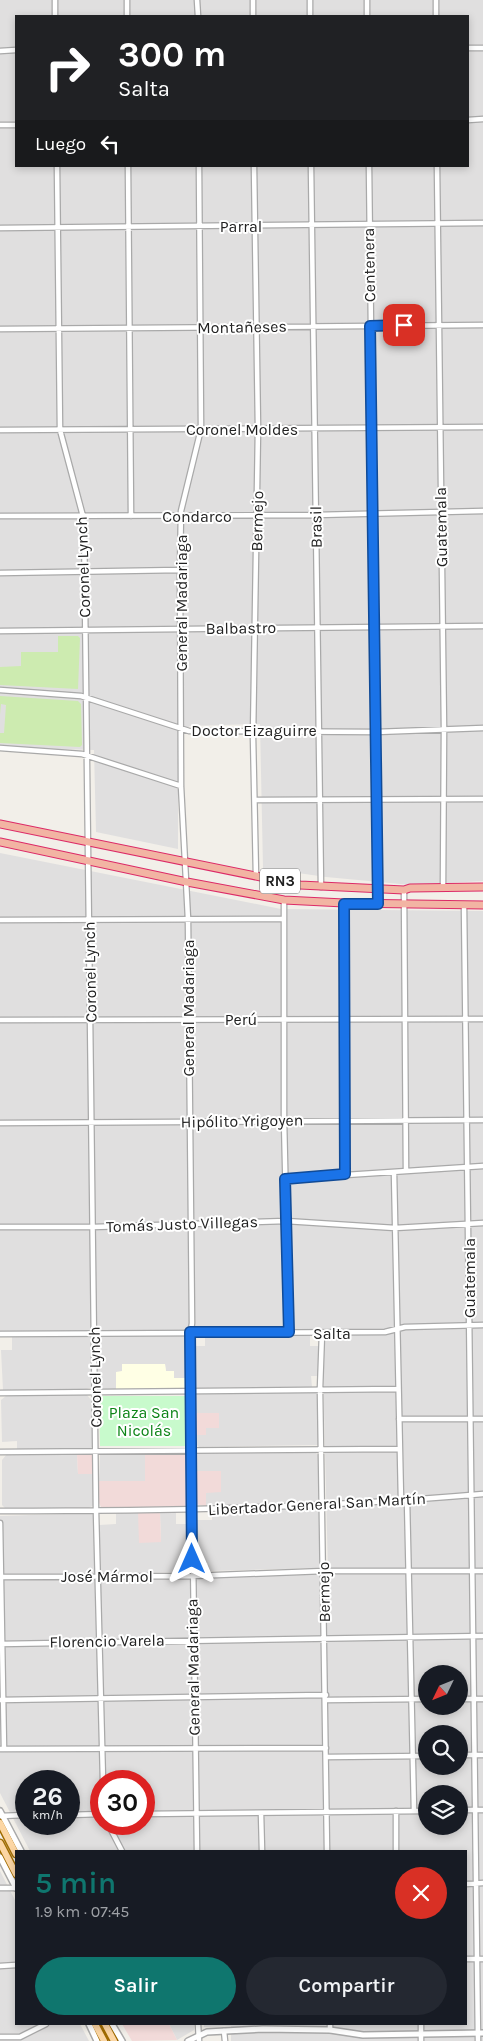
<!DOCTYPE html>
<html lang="es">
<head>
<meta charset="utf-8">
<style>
	body { margin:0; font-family:Karla,sans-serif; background:#242831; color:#f1f3f6; height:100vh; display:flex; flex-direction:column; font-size:19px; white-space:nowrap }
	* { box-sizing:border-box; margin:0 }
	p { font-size:16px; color:#9ea1a6 }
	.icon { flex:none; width:28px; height:28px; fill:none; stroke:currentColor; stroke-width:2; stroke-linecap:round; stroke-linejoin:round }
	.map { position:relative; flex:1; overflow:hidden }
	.panel { position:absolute; left:15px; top:1850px; width:452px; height:175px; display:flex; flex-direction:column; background:#171b24; border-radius:0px; box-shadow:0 2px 8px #0003 }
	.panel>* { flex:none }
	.banner { position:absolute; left:15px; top:15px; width:454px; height:152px; border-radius:0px; box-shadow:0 2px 8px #0003; background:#202124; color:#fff; overflow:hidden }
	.needle { width:32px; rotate:227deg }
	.buttons { position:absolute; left:418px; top:1665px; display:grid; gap:10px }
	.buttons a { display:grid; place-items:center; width:50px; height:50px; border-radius:50%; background:#171b24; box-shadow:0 2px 8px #0003; font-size:25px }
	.speed { position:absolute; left:15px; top:1770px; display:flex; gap:10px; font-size:25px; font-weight:700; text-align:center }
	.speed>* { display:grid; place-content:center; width:65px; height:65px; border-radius:50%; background:#171b24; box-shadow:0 2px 8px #0003; line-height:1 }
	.speed small { font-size:12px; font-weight:400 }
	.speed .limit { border:8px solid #d22; background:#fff; color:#111 }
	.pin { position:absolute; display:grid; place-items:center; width:42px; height:42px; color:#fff; margin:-21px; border-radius:10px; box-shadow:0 2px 8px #0006 }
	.me { position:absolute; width:55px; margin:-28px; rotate:0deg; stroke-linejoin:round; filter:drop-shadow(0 0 4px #0008) }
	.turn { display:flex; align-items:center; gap:18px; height:105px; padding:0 20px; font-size:22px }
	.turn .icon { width:65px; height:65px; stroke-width:2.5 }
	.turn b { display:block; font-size:35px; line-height:42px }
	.then { display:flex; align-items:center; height:48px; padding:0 20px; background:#0003; gap:10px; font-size:19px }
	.round { display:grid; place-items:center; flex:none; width:52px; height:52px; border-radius:26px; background:#242831 }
	.overview { display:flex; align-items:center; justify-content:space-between; height:85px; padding:0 20px }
	h1 { font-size:30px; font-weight:600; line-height:38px; color:#0f766e }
	.button { display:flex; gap:10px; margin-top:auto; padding:10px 20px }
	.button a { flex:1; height:58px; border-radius:30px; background:#0f766e; color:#fff; font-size:20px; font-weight:600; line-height:58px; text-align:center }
	.button a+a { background:#242831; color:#f1f3f6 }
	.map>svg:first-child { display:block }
	.residential { fill:#e0dfdf; fill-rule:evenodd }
	.commercial { fill:#f2dad9 }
	.education { fill:#ffffe5 }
	.grass { fill:#cdebb0 }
	.park { fill:#c8facc }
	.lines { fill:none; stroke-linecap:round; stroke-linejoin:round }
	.minor-casing { stroke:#a9a9a9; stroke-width:7 }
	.tertiary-casing { stroke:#a9a9a9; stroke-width:8 }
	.primary-casing { stroke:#a06b00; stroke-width:9 }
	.trunk-casing { stroke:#dc2a67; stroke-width:9 }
	.minor { stroke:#fff; stroke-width:4.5 }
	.tertiary { stroke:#fff; stroke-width:5 }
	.primary { stroke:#fcd6a4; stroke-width:6 }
	.trunk { stroke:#f2b4a3; stroke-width:7 }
	.route-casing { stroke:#114b97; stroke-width:12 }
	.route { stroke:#1a73e8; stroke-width:9 }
	.labels { text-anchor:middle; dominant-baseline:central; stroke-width:4; stroke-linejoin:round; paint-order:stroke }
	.shield { fill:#fff; stroke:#646464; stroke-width:1 }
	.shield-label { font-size:15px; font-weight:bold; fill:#222 }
	.street-label { font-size:16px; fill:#222; stroke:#fff }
	.park-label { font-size:16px; fill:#0c8416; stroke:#fff }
</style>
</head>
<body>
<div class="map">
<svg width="483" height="2041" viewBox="0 0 483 2041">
	<rect width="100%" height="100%" fill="#f2efe9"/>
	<path class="residential" d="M0 0H483V881L411 885 326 877 263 868 260 724 190 726 178 734V849L96 832 94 750 0 747ZM16 16H468V166H16Z
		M0 853 281 909 483 911V2041H231V2026L204 2027V2024H466V1851H30L0 1793V1516L94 1513 96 1578 328 1573 322 1330 0 1332ZM426 1674H459V1706H426ZM426 1734H459V1766H426ZM26 1781H69V1824H26ZM101 1781H144V1824H101ZM426 1794H459V1826H426Z
		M310 1334V1346H318V1376H311L312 1387 197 1388 193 1384V1346H205V1335Z
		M184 1335 188 1339V1378H174L166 1371 165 1364 122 1365V1372H116V1389H103L97 1385V1339L99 1336Z
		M12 1337H91L92 1387 87 1389 3 1390 1 1350H12Z
		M318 1392V1445L199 1447 194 1443V1435H206V1428L219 1413H193V1397L197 1393Z
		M87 1395 92 1401 93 1445 91 1448 17 1450V1441L2 1442 1 1400 6 1396Z
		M314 1451 319 1456 320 1499 317 1502 206 1506V1493L221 1471H194V1456L197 1452Z
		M145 1453 146 1481H99L100 1454Z
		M7 1454H77L78 1474H93L94 1505 89 1508H5L2 1505V1460Z
		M316 1507 320 1511 322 1566 319 1568 208 1571V1563L196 1564 194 1520H212V1510Z
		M160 1511 176 1512V1524H190L188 1572 103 1574 101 1572 99 1525 116 1524V1513L138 1512 161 1542Z
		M0 1871 16 1902V2024H80L89 2041H0Z
		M169 2024H194V2030L177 2040Z"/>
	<path class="commercial" d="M193 1413H219V1428H206V1435H194Z
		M145 1453H184L189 1457V1505L185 1507H101L99 1503V1481H145Z
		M77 1454 92 1455 93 1474H78Z
		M194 1471H221V1492L206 1493V1506L195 1504Z
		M160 1511 161 1542 139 1543 138 1512Z
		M122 2024H169L177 2040 132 2041Z"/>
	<path class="education" d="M122 1364H165L166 1371H174V1378H188L189 1385 186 1388 116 1389V1372L122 1371Z"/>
	<path class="grass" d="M58 636H78L80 638 78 689 0 685V667L21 666V652H58Z
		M0 696 78 701 81 704 82 745 80 747 0 743V733H4L6 705 1 704 0 715Z"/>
	<path class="park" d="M99 1396H189V1446H100Z"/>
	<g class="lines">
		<g class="minor-casing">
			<path id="minor" d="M55 0V16
				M127 0V16
				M197 0 198 16
				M253 0V16
				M310 0V16
				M367 0V16
				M436 0V16
				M468 48H483
				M0 51 16 50
				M468 120 483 119
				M0 125H16
				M57 166 60 430 84 520 96 1511 103 1781
				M128 166 131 516
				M254 166 258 429 253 736 256 876
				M311 166 321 887
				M369 166 378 904
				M437 166 444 729 443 888
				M0 228 483 223
				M0 329 483 325
				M0 430 483 427
				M0 516 316 515 483 511
				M0 573 180 570
				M0 631 483 626
				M0 690 81 696 189 731 376 732 483 728
				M0 748 82 754 181 786
				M255 800 483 799
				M404 890 406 1171
				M284 900V1120L289 1332
				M344 903 345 1174
				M464 905 478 2041
				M0 920 283 919
				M0 1020 483 1019
				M0 1123 483 1120
				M394 1172 401 1500
				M285 1179 483 1166
				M0 1227H93L286 1221 395 1228 483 1223
				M322 1333 320 1389 327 1851
				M0 1334 385 1332 405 1327 483 1325
				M0 1393 398 1389
				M399 1419H483
				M0 1452 399 1449
				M407 1500 414 1811
				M0 1511C161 1511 322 1508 483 1494
				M0 1523 4 1749
				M0 1577 192 1576 324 1571H483
				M0 1644 483 1636
				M459 1699H483
				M0 1700 326 1695
				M326 1700 426 1699
				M0 1749 326 1748
				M459 1755H483
				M326 1757 426 1756
				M459 1810H483
				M396 1811V1851
				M261 1813 262 1851
				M144 1814 426 1811
				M69 1815 101 1814
				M0 1816 26 1815
				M108 1824 122 1851
				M197 1851 190 1337 192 1323 188 919 181 786 180 570 181 511 201 429 199 166
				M466 1884 483 1883
				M0 1888H16
				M466 1959H483
				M0 1966 16 1965
				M198 2024 199 2041
				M330 2024V2030
				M421 2024V2041
				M224 2031 225 2041
				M0 2037H20L46 2024"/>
		</g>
		<g class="tertiary-casing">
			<path id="tertiary" d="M0 1811 21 1851
				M0 1857 16 1888
				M89 2024 97 2041
				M112 2024 122 2041
				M188 2041 207 2032 263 2029 330 2030 363 2035 483 2033"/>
		</g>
		<g class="primary-casing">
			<path id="primary" d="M0 1823 16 1854
				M0 1843 16 1874
				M95 2024 104 2041
				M105 2024 114 2041"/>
		</g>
		<g class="trunk-casing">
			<path id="trunk" d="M0 824 300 885 404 890 410 888 483 887
				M0 842 187 882 284 900 344 903 483 905"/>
		</g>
		<use href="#minor" class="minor"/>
		<use href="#tertiary" class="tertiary"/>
		<use href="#primary" class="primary"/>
		<use href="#trunk" class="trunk"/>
	</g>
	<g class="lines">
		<g class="route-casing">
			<path id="route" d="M192 1559 190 1332H289L285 1179 345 1174 344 904H378L370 326 404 325"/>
		</g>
		<use href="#route" class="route"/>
	</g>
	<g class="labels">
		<rect class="shield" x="260" y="868.5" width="40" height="25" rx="4"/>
		<g class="shield-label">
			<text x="280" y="881">RN3</text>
		</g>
		<g class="street-label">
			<text x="241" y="226">Parral</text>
			<text transform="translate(369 265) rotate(-91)">Centenera</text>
			<text transform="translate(242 327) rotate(-1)">Montañeses</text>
			<text x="242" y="429">Coronel Moldes</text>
			<text x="197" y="516">Condarco</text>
			<text transform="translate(257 521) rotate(-89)">Bermejo</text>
			<text transform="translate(316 527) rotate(-91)">Brasil</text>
			<text transform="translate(441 527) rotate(-91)">Guatemala</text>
			<text transform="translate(83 567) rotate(-92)">Coronel Lynch</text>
			<text transform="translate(181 603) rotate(-90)">General Madariaga</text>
			<text transform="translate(241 628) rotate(-1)">Balbastro</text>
			<text x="254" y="730">Doctor Eizaguirre</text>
			<text transform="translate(90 972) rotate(-91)">Coronel Lynch</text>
			<text transform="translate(188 1008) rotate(-90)">General Madariaga</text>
			<text x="241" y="1019">Perú</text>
			<text transform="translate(242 1121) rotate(-1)">Hipólito Yrigoyen</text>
			<text transform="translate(182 1224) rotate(-2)">Tomás Justo Villegas</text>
			<text transform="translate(469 1278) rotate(-90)">Guatemala</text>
			<text x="332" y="1333">Salta</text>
			<text transform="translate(95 1377) rotate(-91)">Coronel Lynch</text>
			<text transform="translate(317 1504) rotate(-3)">Libertador General San Martín</text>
			<text x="107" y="1576">José Mármol</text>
			<text transform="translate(324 1592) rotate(-91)">Bermejo</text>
			<text transform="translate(107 1641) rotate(-1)">Florencio Varela</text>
			<text transform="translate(193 1667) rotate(-91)">General Madariaga</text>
		</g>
		<g class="park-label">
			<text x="144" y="1412">Plaza San<tspan x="144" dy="18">Nicolás</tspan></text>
		</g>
	</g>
</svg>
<div class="buttons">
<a><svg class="needle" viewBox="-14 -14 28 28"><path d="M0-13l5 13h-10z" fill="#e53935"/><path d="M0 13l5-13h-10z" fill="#9ea1a6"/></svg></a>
<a><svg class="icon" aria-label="search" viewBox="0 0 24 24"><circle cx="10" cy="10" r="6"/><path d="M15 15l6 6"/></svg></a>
<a><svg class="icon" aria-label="layers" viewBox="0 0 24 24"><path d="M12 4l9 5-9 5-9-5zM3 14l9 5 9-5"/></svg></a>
</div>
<div class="speed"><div>26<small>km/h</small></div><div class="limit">30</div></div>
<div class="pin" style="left:404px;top:325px;background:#d93025"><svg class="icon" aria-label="arrive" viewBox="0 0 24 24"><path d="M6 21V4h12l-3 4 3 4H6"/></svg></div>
<svg class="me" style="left:192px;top:1559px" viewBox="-20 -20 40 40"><path d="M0-17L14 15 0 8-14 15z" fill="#1a73e8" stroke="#fff" stroke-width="4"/></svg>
<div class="banner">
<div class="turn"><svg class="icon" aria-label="right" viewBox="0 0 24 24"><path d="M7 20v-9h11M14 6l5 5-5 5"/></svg><div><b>300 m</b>Salta</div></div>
<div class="then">Luego<svg class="icon" aria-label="left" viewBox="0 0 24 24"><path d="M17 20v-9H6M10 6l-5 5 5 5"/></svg></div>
</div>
<section class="panel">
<div class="overview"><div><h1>5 min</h1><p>1.9 km · 07:45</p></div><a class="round" style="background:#d93025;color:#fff"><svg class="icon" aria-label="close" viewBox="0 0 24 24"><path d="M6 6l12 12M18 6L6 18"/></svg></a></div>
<div class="button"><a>Salir</a><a>Compartir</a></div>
</section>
</div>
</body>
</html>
